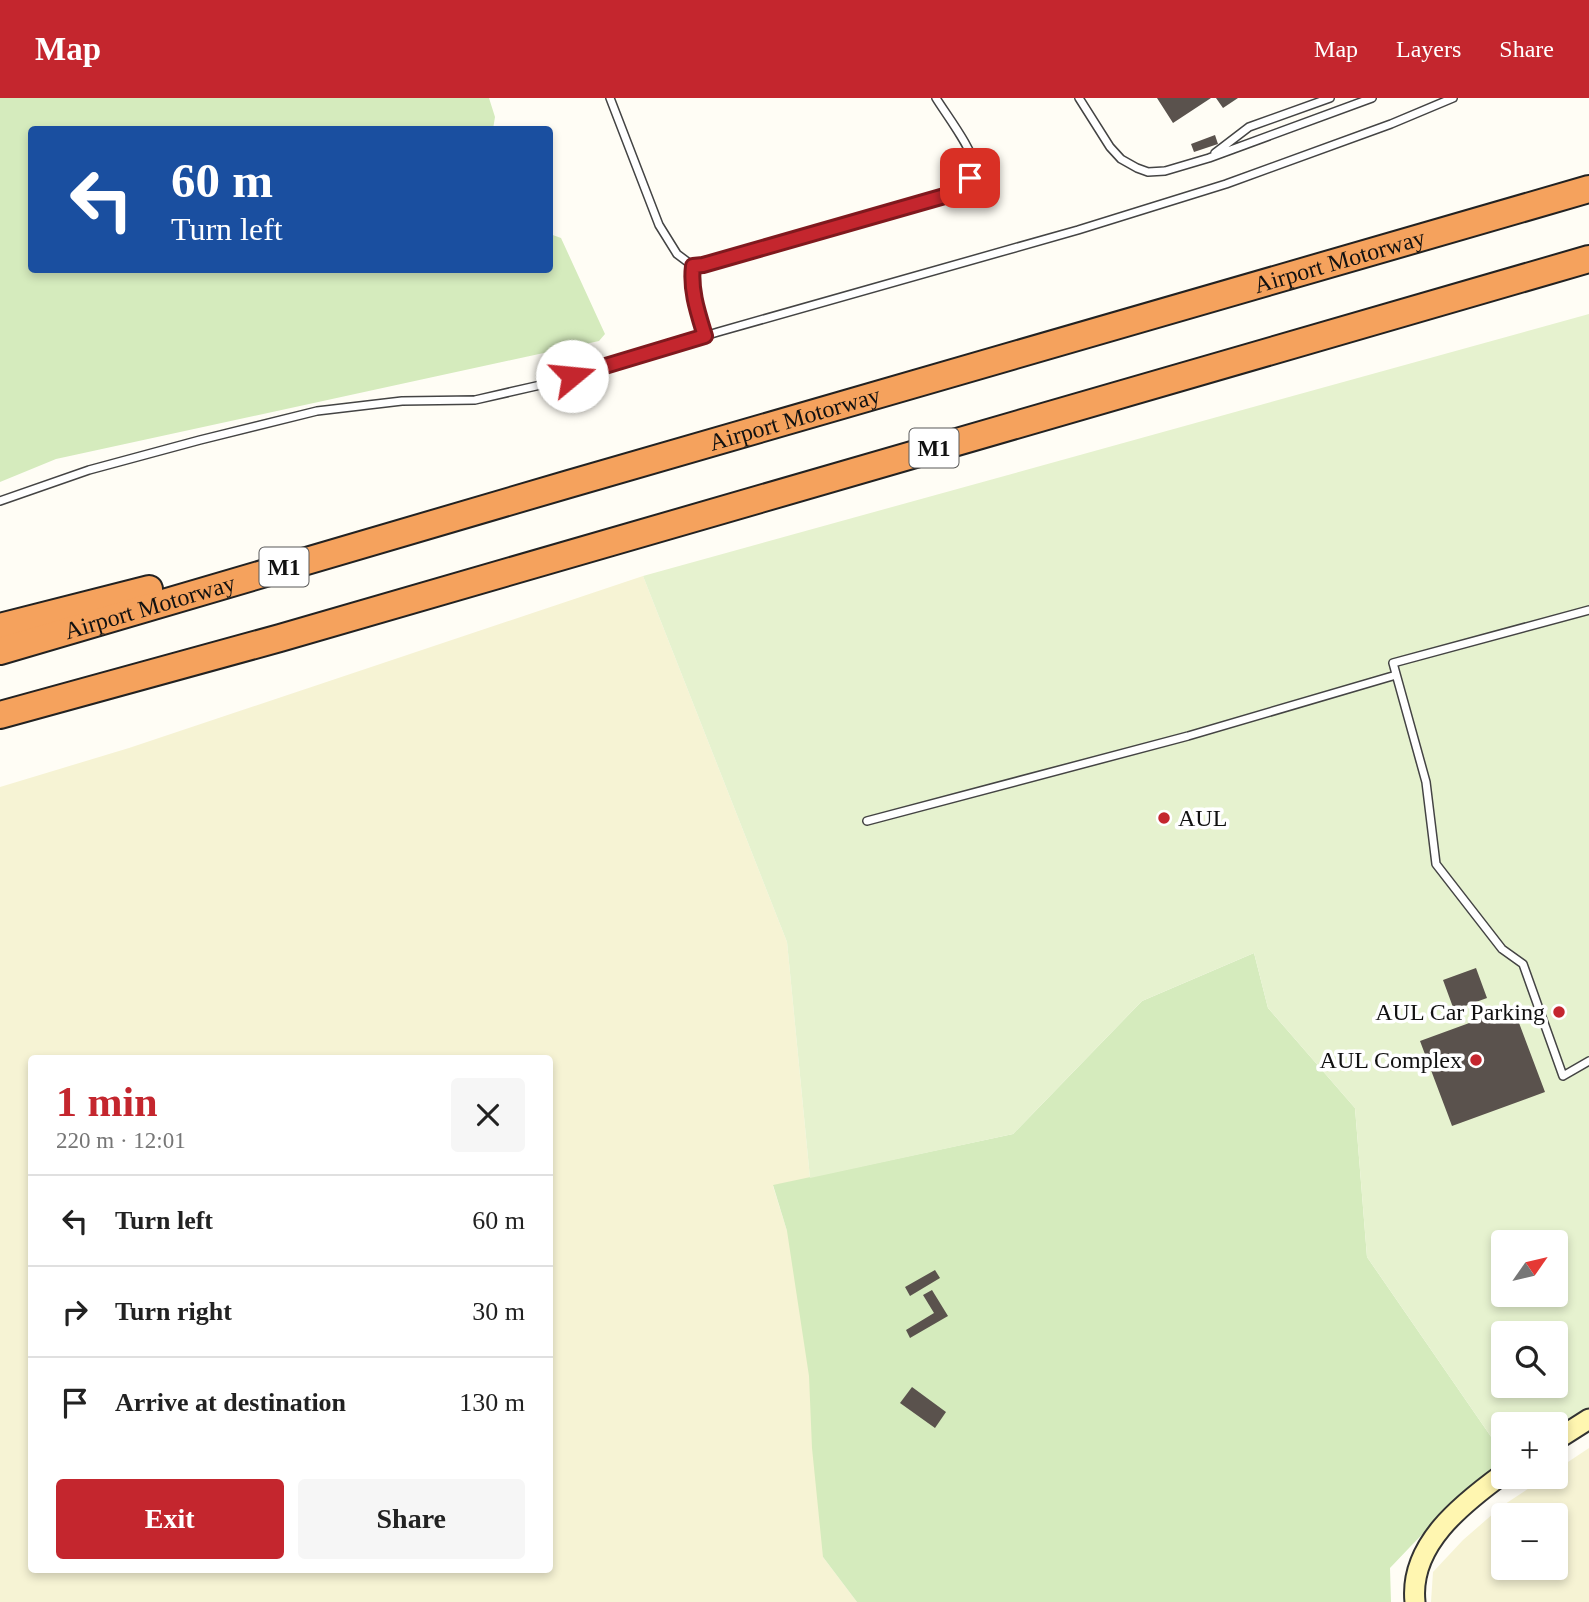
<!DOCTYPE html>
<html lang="en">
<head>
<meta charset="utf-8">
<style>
	body { margin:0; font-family:Georgia,serif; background:#f6f6f6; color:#222; height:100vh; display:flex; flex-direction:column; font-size:26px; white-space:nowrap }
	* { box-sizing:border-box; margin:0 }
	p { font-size:23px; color:#767676 }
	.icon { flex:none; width:38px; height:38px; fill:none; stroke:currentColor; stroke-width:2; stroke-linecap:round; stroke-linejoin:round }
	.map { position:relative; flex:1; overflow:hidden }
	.panel { position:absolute; left:28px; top:957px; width:525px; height:518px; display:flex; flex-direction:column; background:#fff; border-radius:7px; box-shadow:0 4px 10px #0003 }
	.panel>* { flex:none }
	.banner { position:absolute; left:28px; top:28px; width:525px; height:147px; border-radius:7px; box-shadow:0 4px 10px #0003; background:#1a4fa0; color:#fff; overflow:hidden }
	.needle { width:46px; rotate:56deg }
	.tools { position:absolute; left:1491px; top:1132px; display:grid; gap:14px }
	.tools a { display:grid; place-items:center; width:77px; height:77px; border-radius:7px; background:#fff; box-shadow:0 4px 10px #0003; font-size:35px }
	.pin { position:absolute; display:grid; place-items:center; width:60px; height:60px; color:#fff; margin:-30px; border-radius:14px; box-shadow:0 4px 10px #0006 }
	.me { position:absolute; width:77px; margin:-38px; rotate:73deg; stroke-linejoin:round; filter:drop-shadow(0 0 5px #0008) }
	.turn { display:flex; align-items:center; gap:24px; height:147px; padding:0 28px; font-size:32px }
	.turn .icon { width:91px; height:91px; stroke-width:2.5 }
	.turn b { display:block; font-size:49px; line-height:60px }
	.round { display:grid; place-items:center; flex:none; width:74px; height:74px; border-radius:7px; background:#f6f6f6 }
	.overview { display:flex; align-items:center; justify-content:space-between; height:119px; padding:0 28px }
	h1 { font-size:42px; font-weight:700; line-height:52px; color:#c4262e }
	.cta { display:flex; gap:14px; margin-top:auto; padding:14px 28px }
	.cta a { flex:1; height:80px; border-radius:7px; background:#c4262e; color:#fff; font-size:28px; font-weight:700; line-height:80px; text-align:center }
	.cta a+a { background:#f6f6f6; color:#222 }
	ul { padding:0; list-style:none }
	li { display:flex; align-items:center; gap:21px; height:91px; padding:0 28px; border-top:2px solid #e0e0e0 }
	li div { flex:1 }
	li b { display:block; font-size:26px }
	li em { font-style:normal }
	header { display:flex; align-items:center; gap:42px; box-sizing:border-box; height:98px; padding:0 35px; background:#c4262e; color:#fff }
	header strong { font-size:33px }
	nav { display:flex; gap:38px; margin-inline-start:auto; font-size:24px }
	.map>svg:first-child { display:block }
	.farmland { fill:#f6f3d4; fill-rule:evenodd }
	.green { fill:#d5ebbd }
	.pitch { fill:#e6f2cf; fill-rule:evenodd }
	.building { fill:#5a524d }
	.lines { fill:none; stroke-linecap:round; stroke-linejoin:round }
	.lane-casing { stroke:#444; stroke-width:10 }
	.secondary-casing { stroke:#333; stroke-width:23 }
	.highway-casing { stroke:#222; stroke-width:30 }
	.lane { stroke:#fff; stroke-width:7 }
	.secondary { stroke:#fff6b0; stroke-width:19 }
	.highway { stroke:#f5a25d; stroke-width:26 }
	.route-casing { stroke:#7f191e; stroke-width:18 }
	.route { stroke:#c4262e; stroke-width:12 }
	.poi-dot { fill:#c4262e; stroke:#fff; stroke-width:2.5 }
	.labels { text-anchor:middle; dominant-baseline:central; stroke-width:7; stroke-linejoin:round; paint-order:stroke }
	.shield { fill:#fff; stroke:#585858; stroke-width:2 }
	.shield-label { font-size:23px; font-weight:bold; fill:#111 }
	.street-label { font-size:24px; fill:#111; stroke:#fff }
	.poi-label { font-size:24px; fill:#111; stroke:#fff; text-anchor:end }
</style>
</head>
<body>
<header>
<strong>Map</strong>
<nav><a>Map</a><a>Layers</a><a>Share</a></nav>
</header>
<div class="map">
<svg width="1589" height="1504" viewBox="0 0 1589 1504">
	<rect width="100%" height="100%" fill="#fffdf5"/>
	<path class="farmland" d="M643 478 787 844 810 1080 773 1088 787 1133 939 1162 823 1459 857 1504H0V689L129 650ZM32 961H550V1472H32Z
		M1589 1350V1504H1431L1433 1474 1463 1442 1502 1408 1546 1379H1556V1372ZM1503 1418H1556V1470H1503Z"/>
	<path class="green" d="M0 0H489L495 19 493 31 32 32V172H550V136L561 140 605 236 599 243 56 361 0 384Z
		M1254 855 1268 910 1355 1010 1367 1159 1503 1356V1362C1462 1395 1426 1432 1390 1470L1391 1504H857L823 1459 812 1350 809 1278 787 1133 773 1087 1013 1036 1142 903Z"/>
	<path class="pitch" d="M1589 216V1311L1556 1329V1326H1503V1356L1367 1159 1355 1010 1268 910 1254 855 1142 903 1013 1036 810 1080 787 844 643 478ZM1503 1144H1556V1197H1503ZM1503 1236H1556V1288H1503Z"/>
	<path class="building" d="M1157 0H1211L1173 25Z
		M1216 0H1238L1223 10Z
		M1215 37 1218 46 1194 54 1191 46Z
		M1476 870 1487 900 1454 912 1443 882Z
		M1513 909 1545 994 1452 1028 1420 943Z
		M935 1172 940 1180 910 1198 905 1189Z
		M932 1192 948 1218 910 1240 906 1232 934 1215 923 1197Z
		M912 1289 946 1314 935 1330 900 1305Z"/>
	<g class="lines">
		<g class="lane-casing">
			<path id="lane" d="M610 0 659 127 677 156 693 168 703 167 948 97C958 91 973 83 974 69 975 54 945 15 936 0
				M1079 0 1110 49 1121 61 1137 70 1148 74 1165 73 1209 60 1372 0
				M1215 55 1249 29 1330 0
				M693 168C690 192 698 215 705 238
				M0 403 89 372 200 342 317 313 402 303 475 302 545 286 718 234 1078 132 1226 86 1391 26 1453 0
				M1589 512 1393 565 1426 684 1436 766 1502 851 1523 866 1563 978 1589 963
				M867 723 1188 638 1396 577"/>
		</g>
		<g class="secondary-casing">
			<path id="secondary" d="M1556 1342 1589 1321
				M1415 1504C1409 1447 1462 1406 1503 1376"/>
		</g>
		<g class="highway-casing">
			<g id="highway">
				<path d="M0 529 149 491"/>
				<path id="s1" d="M0 553 569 386 1589 91"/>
				<path d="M0 617 280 540 1589 161"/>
			</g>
		</g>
		<use href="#lane" class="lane"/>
		<use href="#secondary" class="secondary"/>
		<use href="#highway" class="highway"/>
	</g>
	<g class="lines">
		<g class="route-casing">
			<path id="route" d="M572 278 705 238C698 215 690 192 693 168L703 167 948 97 961 90 970 80"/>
		</g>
		<use href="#route" class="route"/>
	</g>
	<g class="poi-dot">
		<circle cx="1164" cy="720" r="7"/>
		<circle cx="1559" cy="914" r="7"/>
		<circle cx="1476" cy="962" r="7"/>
	</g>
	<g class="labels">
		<g class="shield">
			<rect x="909.5" y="330.5" width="49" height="39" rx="5"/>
			<rect x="259.5" y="449.5" width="49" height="39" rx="5"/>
		</g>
		<g class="shield-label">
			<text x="934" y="350">M1</text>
			<text x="284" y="469">M1</text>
		</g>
		<g class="street-label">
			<text stroke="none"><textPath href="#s1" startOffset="1395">Airport Motorway</textPath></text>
			<text stroke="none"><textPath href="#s1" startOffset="828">Airport Motorway</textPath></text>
			<text stroke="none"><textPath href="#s1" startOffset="156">Airport Motorway</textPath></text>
		</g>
		<g class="poi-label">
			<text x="1178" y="720" text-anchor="start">AUL</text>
			<text x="1545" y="914">AUL Car Parking</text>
			<text x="1462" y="962">AUL Complex</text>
		</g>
	</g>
</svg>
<div class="tools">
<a><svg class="needle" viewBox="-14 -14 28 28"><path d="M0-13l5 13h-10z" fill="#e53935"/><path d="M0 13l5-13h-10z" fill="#767676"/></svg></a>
<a><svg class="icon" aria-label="search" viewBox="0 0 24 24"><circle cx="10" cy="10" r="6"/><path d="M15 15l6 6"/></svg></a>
<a>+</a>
<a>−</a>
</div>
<div class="pin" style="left:970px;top:80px;background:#d93025"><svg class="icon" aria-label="arrive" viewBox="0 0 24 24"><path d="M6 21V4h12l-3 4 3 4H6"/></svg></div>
<svg class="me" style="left:572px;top:278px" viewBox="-20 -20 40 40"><circle r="19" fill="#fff"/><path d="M0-13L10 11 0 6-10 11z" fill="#c4262e"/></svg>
<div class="banner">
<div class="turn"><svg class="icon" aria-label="left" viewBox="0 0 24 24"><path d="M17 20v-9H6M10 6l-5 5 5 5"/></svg><div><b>60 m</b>Turn left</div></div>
</div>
<section class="panel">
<div class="overview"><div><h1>1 min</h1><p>220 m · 12:01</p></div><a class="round"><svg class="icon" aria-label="close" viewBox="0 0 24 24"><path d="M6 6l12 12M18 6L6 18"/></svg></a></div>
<ul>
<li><svg class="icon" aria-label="left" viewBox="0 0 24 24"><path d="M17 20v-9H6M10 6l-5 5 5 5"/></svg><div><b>Turn left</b></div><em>60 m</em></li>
<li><svg class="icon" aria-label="right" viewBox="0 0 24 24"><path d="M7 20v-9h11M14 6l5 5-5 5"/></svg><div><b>Turn right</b></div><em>30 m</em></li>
<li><svg class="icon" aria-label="arrive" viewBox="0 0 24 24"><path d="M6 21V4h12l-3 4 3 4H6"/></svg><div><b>Arrive at destination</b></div><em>130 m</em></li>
</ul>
<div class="cta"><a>Exit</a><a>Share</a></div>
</section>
</div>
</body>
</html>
